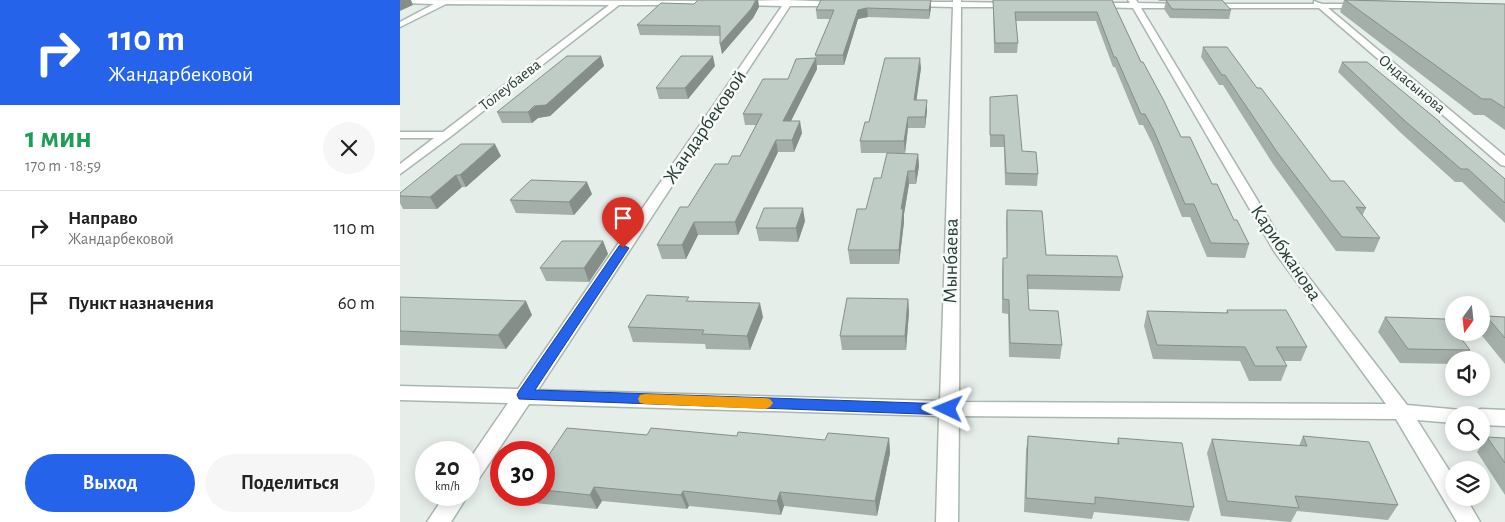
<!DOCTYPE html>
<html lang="ru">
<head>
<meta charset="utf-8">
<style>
	body { margin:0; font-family:"Alegreya Sans",sans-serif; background:#f6f6f6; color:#222; height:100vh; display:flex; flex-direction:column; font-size:19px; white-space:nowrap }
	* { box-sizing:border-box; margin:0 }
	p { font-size:16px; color:#767676 }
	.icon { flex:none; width:28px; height:28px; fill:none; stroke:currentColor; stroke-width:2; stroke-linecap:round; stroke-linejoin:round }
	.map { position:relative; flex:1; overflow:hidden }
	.sheet { display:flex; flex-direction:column; background:#fff; width:400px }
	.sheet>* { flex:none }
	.banner { background:#2563eb; color:#fff; overflow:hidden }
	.needle { width:32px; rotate:195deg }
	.fabs { position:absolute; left:1045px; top:296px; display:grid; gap:10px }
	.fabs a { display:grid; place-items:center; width:45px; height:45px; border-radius:50%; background:#fff; box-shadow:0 2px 12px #0003; font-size:25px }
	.speed { position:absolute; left:15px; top:441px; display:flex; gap:10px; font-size:25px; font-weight:700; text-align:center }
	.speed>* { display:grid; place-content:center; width:65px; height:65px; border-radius:50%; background:#fff; box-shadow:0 2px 12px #0003; line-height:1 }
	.speed small { font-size:12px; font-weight:400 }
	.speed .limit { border:8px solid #d22; background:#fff; color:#111 }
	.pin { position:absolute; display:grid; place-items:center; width:42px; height:42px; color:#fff; margin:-51px -21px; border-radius:50% 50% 50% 0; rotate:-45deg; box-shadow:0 0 5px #0007 }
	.pin .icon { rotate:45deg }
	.me { position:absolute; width:55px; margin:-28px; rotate:272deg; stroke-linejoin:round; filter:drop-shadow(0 0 4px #0008) }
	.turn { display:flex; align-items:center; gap:18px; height:105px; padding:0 25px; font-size:22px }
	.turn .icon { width:65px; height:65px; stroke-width:2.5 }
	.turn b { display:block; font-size:35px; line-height:42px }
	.round { display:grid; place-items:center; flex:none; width:52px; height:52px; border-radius:26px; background:#f6f6f6 }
	.overview { display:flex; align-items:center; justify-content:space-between; height:85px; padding:0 25px }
	h1 { font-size:30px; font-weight:700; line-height:38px; color:#1e9e55 }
	.action { display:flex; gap:10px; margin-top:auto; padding:10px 25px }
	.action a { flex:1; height:58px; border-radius:30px; background:#2563eb; color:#fff; font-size:20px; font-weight:700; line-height:58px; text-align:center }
	.action a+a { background:#f6f6f6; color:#222 }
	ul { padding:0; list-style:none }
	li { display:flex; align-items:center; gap:15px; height:75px; padding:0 25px; border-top:1px solid #e0e0e0 }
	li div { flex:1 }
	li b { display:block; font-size:19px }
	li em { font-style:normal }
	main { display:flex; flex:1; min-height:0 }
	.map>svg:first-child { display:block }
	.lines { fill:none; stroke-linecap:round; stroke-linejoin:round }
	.street-casing { stroke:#a9b6b0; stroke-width:3 }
	.street { fill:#fff; fill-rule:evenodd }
	.wall { fill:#a4afa9 }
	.shaded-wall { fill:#868e8a }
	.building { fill:#bfcbc5; stroke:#868e8a }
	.route { fill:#2563eb; stroke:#184099 }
	.slow { fill:#f59e0b }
	.labels { text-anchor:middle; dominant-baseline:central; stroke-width:5; stroke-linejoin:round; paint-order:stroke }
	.far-street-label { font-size:16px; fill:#263f35; stroke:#f7faf8 }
	.street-label { font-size:20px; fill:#263f35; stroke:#f7faf8 }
</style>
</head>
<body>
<main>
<section class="sheet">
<div class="banner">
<div class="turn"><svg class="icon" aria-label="right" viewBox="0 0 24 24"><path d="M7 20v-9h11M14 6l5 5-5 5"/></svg><div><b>110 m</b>Жандарбековой</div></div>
</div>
<div class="overview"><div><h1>1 мин</h1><p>170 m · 18:59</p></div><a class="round"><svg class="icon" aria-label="close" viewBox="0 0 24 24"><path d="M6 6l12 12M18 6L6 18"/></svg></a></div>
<ul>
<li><svg class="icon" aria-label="right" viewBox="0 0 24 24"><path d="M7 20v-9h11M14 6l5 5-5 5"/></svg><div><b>Направо</b><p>Жандарбековой</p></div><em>110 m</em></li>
<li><svg class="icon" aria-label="arrive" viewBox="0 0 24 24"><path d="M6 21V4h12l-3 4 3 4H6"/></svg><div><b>Пункт назначения</b></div><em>60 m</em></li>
</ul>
<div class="action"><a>Выход</a><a>Поделиться</a></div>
</section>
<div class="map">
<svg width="1105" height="522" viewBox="0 0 1105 522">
	<rect width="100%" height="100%" fill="#e6eeea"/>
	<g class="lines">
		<g class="street-casing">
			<path id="street" d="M0 0 313 1 317 3 313 5H219L50 137 0 174V164L34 138H0V132H43L209 5 46 4 0 27V22L34 4 0 3Z
				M386 0 438 2 442 4 438 6H390L138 390 540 401 553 7 511 6 507 4 511 2H553V0H561V2L613 3 617 5 613 7H561L559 402 986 404 874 251 733 8 694 7 690 5 694 3H730L728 0H736L738 3 783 4H786V8H741L887 249 1007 405 1061 410 1064 415H1054V423L1017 420 1054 478V498H1066L1080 522H1057L996 419 559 416 558 522H536L539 416 129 404 76 483 69 486V460L108 403 0 400V386L118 389 382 6 339 5 335 3 339 1Z
				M914 1 922 4H964V8H928L1105 156V166L1101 165 919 8H806L802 6 806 4H914Z
				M1081 409 1105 410V426L1081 425V415H1072L1074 412Z
				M45 495H68L51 522H27Z"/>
		</g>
		<use href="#street" class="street"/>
	</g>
	<path class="wall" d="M298 0H358L359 7 353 18 322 54 320 36 240 35 237 25 294 4Z
		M531 0V8L529 19 468 17 458 19 444 65H417V69L391 121 402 133 394 152H378L338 235H298L286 259H262L257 245 288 207 328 164 340 156 356 125H345L343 114 416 58 415 55 430 19H417L416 10Z
		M593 0H712L741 62 781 137 812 184 849 244 845 258 807 257 790 217H782L752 143 743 125H739L715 67H713L696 21H616L618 43 617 53H594Z
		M758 0H822L831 10 829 19 770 18 764 9 766 1H759Z
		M944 0H971L1105 4V130L1084 115H1074L940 12Z
		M803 47 857 88 931 181 966 208 962 216 980 238 974 252 936 251 873 164 823 85H819L801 57Z
		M201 56 204 66 150 116 138 118 132 123H102L97 112Z
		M942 62 1040 122V123L1105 179V223L1062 182H1055L1001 133 938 72Z
		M315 66 288 99H259L256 88Z
		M521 68 516 100 527 111 525 128H508L505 153H461L460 141 469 122Z
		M590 97 622 151 638 174 637 186 605 185 604 147H590Z
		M518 154 519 166 516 184H509L504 214V222L499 264H450L448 250 466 209Z
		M101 156 66 187H62L37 209H3L0 203V196Z
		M192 194 174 215 116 213 110 200Z
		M607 210 646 255 723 277 720 291 628 289 629 310 662 345 660 359 609 357 608 314 602 313V272L603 258H607L606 223Z
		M405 221 398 242 359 241 356 228Z
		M203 241 208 254 189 282 146 281 140 268Z
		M0 297 132 315 106 349 0 345Z
		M508 299 509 312 506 350H442L440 336Z
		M290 301 363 317 350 350 306 349 305 344 233 342 228 327Z
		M827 310 907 347 901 361H884L887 366 881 381H849L840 361 753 359 744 326 747 311 826 313Z
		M1086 316 1105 317V364L1079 332H1081V324Z
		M985 317 1070 350 1064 360H1054V364L1000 363 978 332Z
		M247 435 337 436 425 440 489 438 490 453 477 516 384 506 381 515 289 506 287 509 202 501 197 509 134 503 129 495H144V462Z
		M628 436 717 444 718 438 794 507 789 521 694 512 692 519 624 512 626 450Z
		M903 436 998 505 988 520 897 511 891 522 821 516 807 453 812 439 899 446Z
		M1087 437 1105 438V495L1077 452Z"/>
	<path class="shaded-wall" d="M0 0H11L13 5 0 11Z
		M356 0H358L359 7 353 18 322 54 320 44Z
		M531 0V8L529 19V10Z
		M467 8 468 17 458 19 444 65 443 55 458 10Z
		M201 56 204 66 150 116 138 118 132 123 128 112Z
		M313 56 315 66 288 99 285 88Z
		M416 58 417 69 385 133 383 121Z
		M520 58 521 68 515 111 514 100Z
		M527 100V111L525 128V117Z
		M508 117V128L505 153 504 141Z
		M400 121 402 133 394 152 392 140Z
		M376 140 378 152 338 235 335 222Z
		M95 144 101 156 66 187 60 175Z
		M518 154 519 166 516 184 515 171Z
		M508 171 509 184 504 214V222L499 264V250L501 209Z
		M56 175 62 187 37 209 30 197Z
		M187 182 192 194 174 215 169 202Z
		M403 208 405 221 398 242 396 228Z
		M294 222 298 235 286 259 282 245Z
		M203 241 208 254 189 282 184 268Z
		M508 299 509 312 506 350 505 336Z
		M126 301 132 315 106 349 98 335Z
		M360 303 363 317 350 350 347 336Z
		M489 438 490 453 477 516 475 501Z
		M194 487 202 501 197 509 190 495Z
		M283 491 289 506 287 509 281 495Z
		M380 492 384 506 381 515 377 501Z"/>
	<path class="building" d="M298 0H356L351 9 320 44V26L237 25 261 3 294 4Z
		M421 0H531L529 10 467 8 458 10 443 55H415L434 10H416Z
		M593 0H712L741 62H743L764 101 781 137H790L812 184H817L834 220H837L849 244 811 243 794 204H785L754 131 745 114H741L716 57H714L697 12H615L618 43H595Z
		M766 0H822L831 10 772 9Z
		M945 0 1105 4V108L1091 99H1082Z
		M803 47H827L857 88H861L931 181H944L966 208 956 207 980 238 942 237 877 152 825 75H822Z
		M167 56H201L146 105 134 106 128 112H97Z
		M281 56H313L285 88H256Z
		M416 58 383 121H400L392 140H376L335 222H294L282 245H257L280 207H288L315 164H328L332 156H340L362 114H343L363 79H388L396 59Z
		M485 58H520L514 100H527L525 117H508L504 141H460L465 122H469Z
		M942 62H967L1040 122H1039L1105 179V203L1068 169H1061L1005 121Z
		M617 95 622 151 636 152 638 174 606 173 604 135H590V97Z
		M61 144H95L60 175H56L30 197 0 196V193Z
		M487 153 518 154 515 171H508L501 209H503L499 250H448L457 209H466L474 178H481Z
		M131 180 187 182 169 202 110 200Z
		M364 208H403L396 228H356Z
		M607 210 642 211 646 255 717 256 723 277 627 275 629 310 658 311 662 345 610 343 609 300 603 299V258H607Z
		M162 241H203L184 268H140Z
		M247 295 289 297 286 301 360 303 347 336 302 334 304 330 228 327Z
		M0 297 126 301 98 335 0 331Z
		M447 298 508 299 505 336H440Z
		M827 310H886L907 347H876L887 366H855L845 347 757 345 747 311 828 313Z
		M1086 316 1105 317V338Z
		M985 317 1045 319 1054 329V332H1056L1070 350 1008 349Z
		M167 428 247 435 251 428 337 436 338 432 425 440 428 433 489 438 475 501 380 492 377 501 283 491 281 495 194 487 190 495 144 490V462Z
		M628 436 719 444 718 438 782 443 794 507 695 497V504L626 498Z
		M903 436 969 442 998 505 895 496 899 508 827 501 812 439 907 446Z
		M1087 437 1105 438V463Z"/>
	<path class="route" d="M223 245 229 248 135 390 548 404 553 405 555 409 553 413 548 415 119 399 117 395 119 391 219 246Z"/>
	<path class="slow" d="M245 394 365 398 370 399 373 403 370 407 365 409 245 404 240 403 238 399 240 395Z"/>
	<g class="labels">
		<g class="far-street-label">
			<text transform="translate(1012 84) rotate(40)">Ондасынова</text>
			<text transform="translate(110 85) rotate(-38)">Толеубаева</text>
		</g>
		<g class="street-label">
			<text transform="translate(305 127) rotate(-56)">Жандарбековой</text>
			<text transform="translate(886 253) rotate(56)">Карибжанова</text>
			<text transform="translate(551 261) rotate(-89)">Мынбаева</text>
		</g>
	</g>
</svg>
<div class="fabs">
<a><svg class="needle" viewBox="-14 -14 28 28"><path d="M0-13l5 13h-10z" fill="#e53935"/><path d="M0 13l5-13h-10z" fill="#767676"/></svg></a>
<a><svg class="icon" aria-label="sound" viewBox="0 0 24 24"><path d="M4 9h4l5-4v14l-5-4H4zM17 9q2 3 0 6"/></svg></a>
<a><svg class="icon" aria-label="search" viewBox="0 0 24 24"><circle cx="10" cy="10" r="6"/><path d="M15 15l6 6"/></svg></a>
<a><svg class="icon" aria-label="layers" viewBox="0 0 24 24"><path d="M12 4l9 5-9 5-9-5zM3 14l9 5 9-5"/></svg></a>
</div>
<div class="speed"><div>20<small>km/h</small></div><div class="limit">30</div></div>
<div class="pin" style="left:223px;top:248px;background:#d93025"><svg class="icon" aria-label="arrive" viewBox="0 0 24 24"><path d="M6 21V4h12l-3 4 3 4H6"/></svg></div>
<svg class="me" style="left:548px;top:409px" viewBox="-20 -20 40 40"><path d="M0-17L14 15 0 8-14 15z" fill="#2563eb" stroke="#fff" stroke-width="4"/></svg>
</div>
</main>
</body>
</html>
